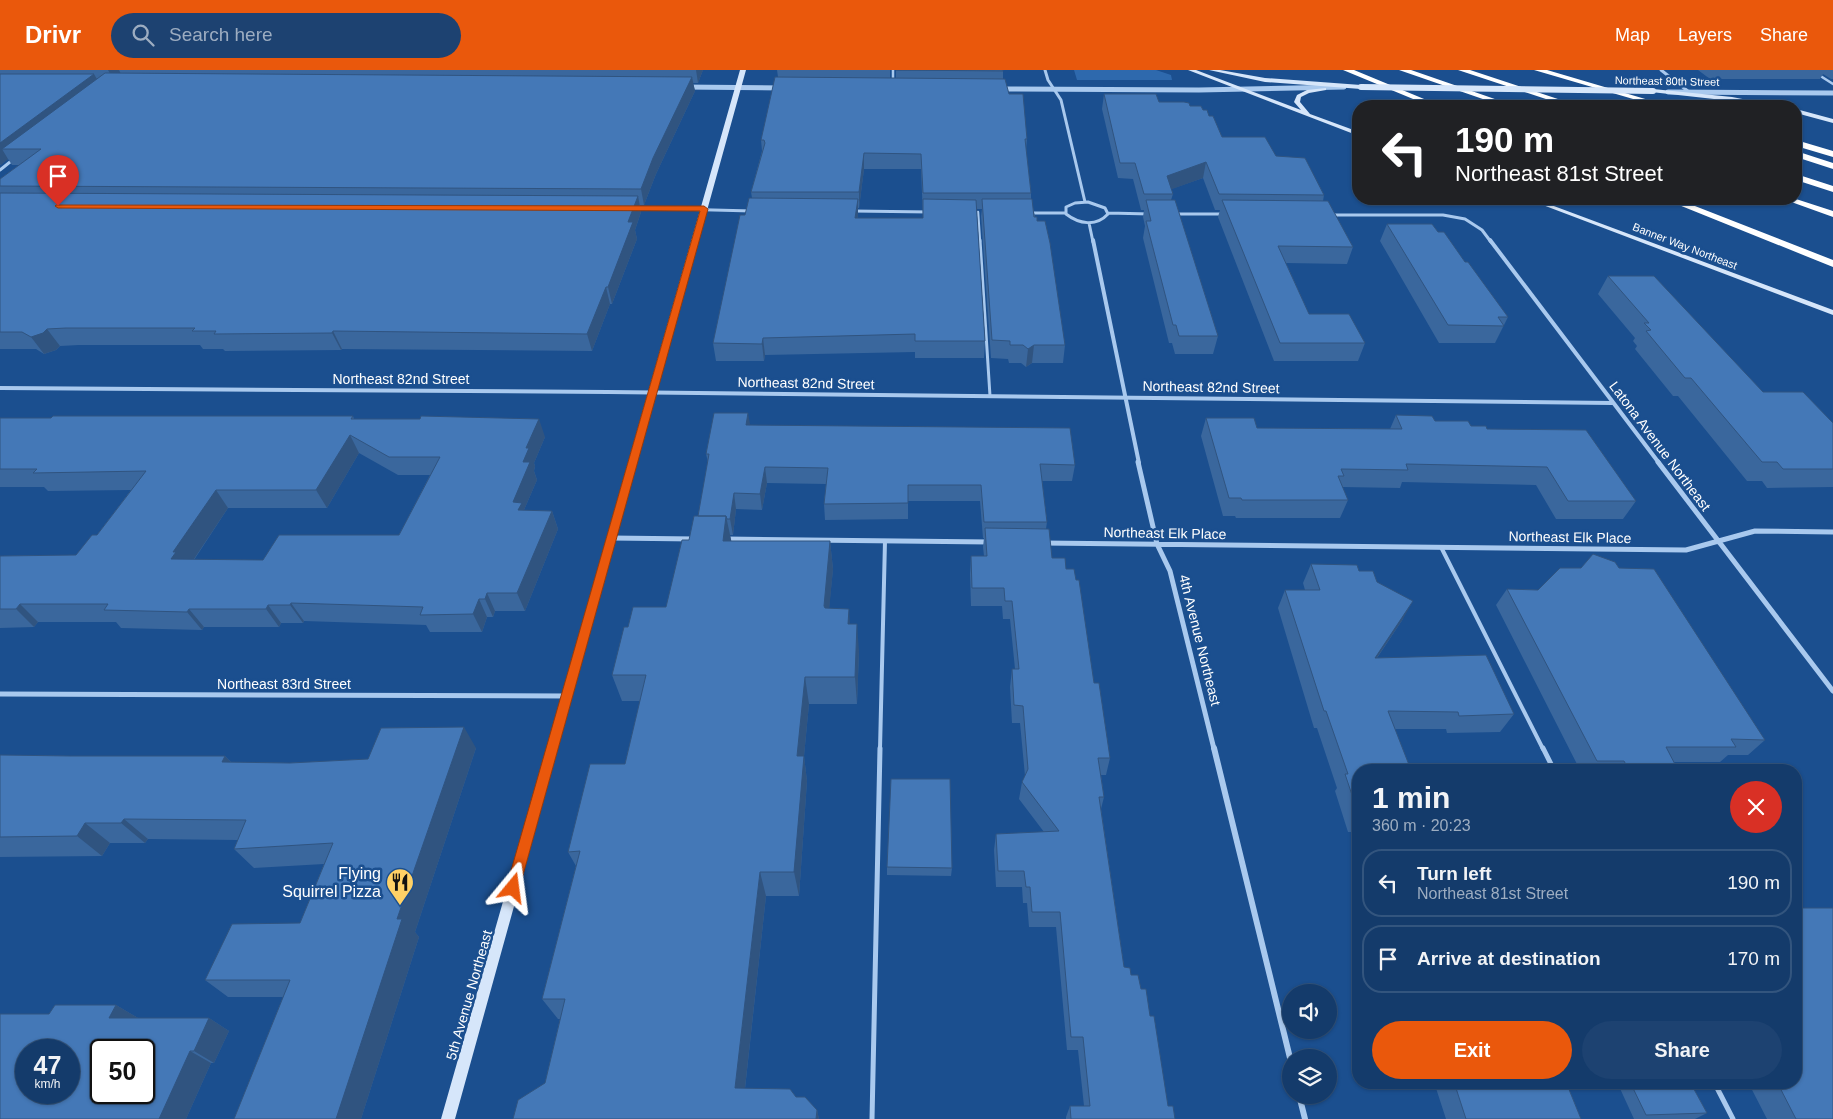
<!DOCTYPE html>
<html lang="en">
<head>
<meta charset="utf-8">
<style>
	body { margin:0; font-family:Arial,sans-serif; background:#1d4271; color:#f1f3f6; height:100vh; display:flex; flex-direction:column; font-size:19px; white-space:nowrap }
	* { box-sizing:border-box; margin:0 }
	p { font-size:16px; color:#9dadc1 }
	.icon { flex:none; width:28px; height:28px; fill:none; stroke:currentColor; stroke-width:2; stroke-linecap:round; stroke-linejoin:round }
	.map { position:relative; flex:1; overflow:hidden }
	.drawer { position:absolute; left:1352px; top:694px; width:450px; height:325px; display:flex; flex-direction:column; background:#143b6b; border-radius:20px; box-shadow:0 1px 4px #0004,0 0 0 1px #33557e }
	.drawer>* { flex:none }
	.guide { position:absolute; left:1352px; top:30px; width:450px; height:105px; border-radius:20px; box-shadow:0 1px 4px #0004,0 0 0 1px #33557e; background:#202124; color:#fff; overflow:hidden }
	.tools { position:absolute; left:1282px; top:914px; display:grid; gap:10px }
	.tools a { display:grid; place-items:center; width:55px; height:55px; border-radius:50%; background:#143b6b; box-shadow:0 1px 4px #0004,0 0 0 1px #33557e; font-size:25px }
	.speed { position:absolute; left:15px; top:969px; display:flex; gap:10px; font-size:25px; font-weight:700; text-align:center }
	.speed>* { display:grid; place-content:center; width:65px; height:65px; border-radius:50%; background:#143b6b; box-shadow:0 1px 4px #0004,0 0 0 1px #33557e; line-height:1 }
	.speed small { font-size:12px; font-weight:400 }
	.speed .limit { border:2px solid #111; border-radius:8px; background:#fff; color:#111 }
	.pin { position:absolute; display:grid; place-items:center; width:42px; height:42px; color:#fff; margin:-51px -21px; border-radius:50% 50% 50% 0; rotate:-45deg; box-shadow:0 0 5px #0007 }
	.pin .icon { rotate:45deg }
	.me { position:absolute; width:55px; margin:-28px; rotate:16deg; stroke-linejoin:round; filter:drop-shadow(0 0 4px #0008) }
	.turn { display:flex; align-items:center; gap:18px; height:105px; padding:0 20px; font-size:22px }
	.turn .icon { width:65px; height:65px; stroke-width:2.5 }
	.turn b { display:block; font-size:35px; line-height:42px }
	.round { display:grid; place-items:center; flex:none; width:52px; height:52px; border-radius:26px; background:#1d4271 }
	.headline { display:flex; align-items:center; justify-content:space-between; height:85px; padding:0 20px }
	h1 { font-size:30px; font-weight:700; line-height:38px }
	.action { display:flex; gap:10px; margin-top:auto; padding:10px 20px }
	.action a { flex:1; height:58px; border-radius:30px; background:#ea580c; color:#fff; font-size:20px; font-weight:700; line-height:58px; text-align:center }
	.action a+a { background:#1d4271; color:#f1f3f6 }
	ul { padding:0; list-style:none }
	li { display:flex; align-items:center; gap:15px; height:68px; margin:0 10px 8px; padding:0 10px; border:2px solid #33557e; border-radius:20px }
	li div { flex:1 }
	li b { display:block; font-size:19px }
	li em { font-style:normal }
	header { display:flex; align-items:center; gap:30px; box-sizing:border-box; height:70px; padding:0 25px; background:#ea580c; color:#fff }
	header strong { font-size:24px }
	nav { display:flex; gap:28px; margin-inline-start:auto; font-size:18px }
	.search { width:350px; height:45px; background:#1d4271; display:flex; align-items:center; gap:12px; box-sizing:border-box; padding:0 18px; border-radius:28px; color:#9dadc1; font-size:19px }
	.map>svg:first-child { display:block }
	.green { fill:#2e69ad }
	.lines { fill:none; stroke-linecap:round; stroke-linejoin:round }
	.service-far3 { stroke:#a9c9ee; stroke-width:2.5 }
	.service-far2 { stroke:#a9c9ee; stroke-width:3 }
	.service-far1 { stroke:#a9c9ee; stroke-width:4 }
	.service { stroke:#a9c9ee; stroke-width:5 }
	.minor-far3 { stroke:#a9c9ee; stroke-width:3 }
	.minor-far2 { stroke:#a9c9ee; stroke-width:4 }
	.minor-far1 { stroke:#a9c9ee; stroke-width:5 }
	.minor { stroke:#a9c9ee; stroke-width:6 }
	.tertiary { stroke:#a9c9ee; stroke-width:5 }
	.secondary { fill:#d6e6fa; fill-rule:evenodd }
	.motorway { fill:#fff; fill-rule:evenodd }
	.secondary-bridge { stroke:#d6e6fa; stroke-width:6 }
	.wall { fill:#3a679d; fill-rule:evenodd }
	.shaded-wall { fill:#305480 }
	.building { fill:#4478b7; stroke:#305480; fill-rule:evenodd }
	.route { fill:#ea580c; stroke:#983908 }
	.labels { text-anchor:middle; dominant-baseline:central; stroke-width:5; stroke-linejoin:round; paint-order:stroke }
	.far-street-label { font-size:11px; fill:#fff; stroke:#1b4f8f }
	.street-label { font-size:14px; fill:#fff; stroke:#1b4f8f }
	.near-poi-label { font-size:16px; fill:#fff; stroke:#1b4f8f; text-anchor:end }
</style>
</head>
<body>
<header>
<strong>Drivr</strong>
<div class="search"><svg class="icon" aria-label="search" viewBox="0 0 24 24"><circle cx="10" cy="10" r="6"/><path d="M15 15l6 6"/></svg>Search here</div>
<nav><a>Map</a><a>Layers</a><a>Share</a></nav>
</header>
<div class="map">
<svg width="1833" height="1049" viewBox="0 0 1833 1049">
	<rect width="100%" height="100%" fill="#1b4f8f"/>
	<path class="green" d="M1074 0H1156L1171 5 1172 10H1077Z"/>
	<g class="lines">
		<path class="service-far3" d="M893 0V11
			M1811 0 1833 14
			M978 142 980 172"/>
		<path class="service-far2" d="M980 170 990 326"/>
		<path class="service-far1" d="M1441 477 1543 679
			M880 679 885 471"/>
		<path class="service" d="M1543 678 1554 700
			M1714 1012 1733 1049
			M872 1049 880 678"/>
		<path class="minor-far3" d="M1045 0 1048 10 1061 30 1085 132
			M1661 0 1689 22
			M0 100 15 88
			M1088 132 1105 138 1108 144C1096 157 1079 154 1066 144V137L1075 133Z
			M636 138 752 141
			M853 141 930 142
			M1028 143H1065
			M1108 143 1150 144
			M1173 144H1225
			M1331 145H1443L1465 149 1482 160 1491 172
			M1089 153 1093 172"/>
		<path class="minor-far2" d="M1093 170 1139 393
			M1490 170 1659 393
			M0 318 608 322 1612 333"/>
		<path class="minor-far1" d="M1138 392 1157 474 1170 501 1214 679
			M1658 392 1833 621
			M611 468 695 469
			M726 469 990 472
			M1043 473 1686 480 1755 461 1833 462
			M0 624 567 626"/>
		<path class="minor" d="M1214 678 1291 992
			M1299 1025 1305 1049"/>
		<path class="tertiary" d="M682 17 784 18
			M997 19 1199 20 1344 17
			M1668 22 1833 23"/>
		<path class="secondary" d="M740 0H746L455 1049H441Z
			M1188 0H1196L1301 40 1294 32 1297 25 1307 20 1326 18V20L1309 23 1301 27 1300 32 1310 44 1359 62V66Z
			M1209 0H1220L1265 8 1361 15 1364 17 1361 19 1265 12Z
			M1653 19 1732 27 1779 36H1767L1732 31 1651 22 1650 21Z
			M1796 39 1833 49V53L1796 43Z
			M1527 129H1535L1833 240V245Z"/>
		<path class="motorway" d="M1343 0H1354L1441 36H1430Z
			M1399 0H1411L1515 36H1503Z
			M1458 0H1470L1579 36H1567Z
			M1534 0H1547L1669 36H1657Z
			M1796 70 1833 81V87L1796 76Z
			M1796 81 1833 93V99L1796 87Z
			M1796 104 1833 116V122L1796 110Z
			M1664 129H1677L1833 190V197Z
			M1783 129H1796L1833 141V147Z"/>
		<path class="secondary-bridge" d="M1361 17 1653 21"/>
	</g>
	<path class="wall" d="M0 0H703L698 13H693L695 21 656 104 644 135H640L641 142 635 160 637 169 612 234H610L592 281 342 279 341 280 225 281 223 279H203L200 275H79L60 276 56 280 44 284 36 279H0V109L19 95H12L8 89 0 95Z
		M777 0H890V8H896V0H1003V9L1027 69 1026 80 1031 123V129L1065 275 1063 293H1032L1026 297 1021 293H1009L1008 289 991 288 981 146 982 139H976L985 271 984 288H915V282L765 285 764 291H716L713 273 745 145 752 128 751 122 762 81 761 70 778 7ZM864 99H921L923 148H858V138H859Z
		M1698 0H1833V9H1831L1823 4 1820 9H1710Z
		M1104 24 1190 36 1203 40 1209 46 1222 67 1276 86 1324 125 1323 131 1353 177 1347 194 1286 193 1309 244 1365 273 1358 291H1274L1218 147 1220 140H1215L1203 108 1171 119 1173 124 1171 130 1218 266 1213 284H1175L1172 273H1169L1143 168 1145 156 1143 147 1144 140H1141L1133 109 1118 108 1102 39Z
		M1387 154 1438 162 1465 192 1508 247 1495 273H1439L1380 171Z
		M1608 206 1763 322 1833 353V417L1767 418 1762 411H1747L1678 326H1673L1635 279 1637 276 1633 271 1635 268 1598 224Z
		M1396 345 1487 359 1636 431 1623 449H1556L1536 415 1402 412 1400 418 1342 417 1348 430 1340 448H1236L1235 446H1223L1201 366 1206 348 1257 358 1390 359Z
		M353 346 354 349 545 367 534 393 535 396 534 401 537 410 524 440 552 441 558 459 525 541H495L493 547H487L482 562H430L426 555 304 551 303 553H281L279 557H204L202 560 121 558 116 552H38L34 557 0 558V486L76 485 97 465 131 420 48 421 44 417H0V348H51ZM359 383 398 405H430L399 465 263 490H194L228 438H327Z
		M750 355 1075 395 1072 411H1042L1047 452 1046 459 1052 488 1066 499 1094 613 1110 688 1106 705H1101L1104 727 1101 739 1124 897 1131 905 1141 919 1150 946 1168 1036 1175 1049H1066V1047L1070 1036H1084L1078 980H1067L1056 857H1029L1027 833H1023L1022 817H996L994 780 996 764 1044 762 1019 729 1022 712 1025 706 1020 653H1012L1010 617 1012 599H1015L1010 549H1003L1002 536H971L970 504 971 486H984L983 477 984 468H983L980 431H908V449L825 450 824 434 826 414 767 413 762 440 736 439 733 465H730L731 471H830L833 499 829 538 850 554 859 581 857 634H809L804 686 807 711 799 826H766L745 1019 796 1027 817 1040 819 1049H513L545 1013 560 949H558L542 929 576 796 568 782 625 694 640 631H622L612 605 628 557 666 537 698 446 708 392 706 384Z
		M1311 494 1359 501 1377 512 1403 549 1377 588 1514 644 1500 662 1447 663 1446 659H1395L1359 700V776L1354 762H1348L1335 721 1337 718 1317 658H1314L1278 538 1285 520H1305L1303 513Z
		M1619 498 1765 670 1748 685H1728L1720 692H1674L1678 700H1580L1496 535 1507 519 1538 520Z
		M476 678 415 862 419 867 361 1049H234L283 927H228L205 910 300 853 324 794 254 798 234 779 238 770 148 769 145 773H110L102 786 0 787V685L71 686H225L231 692 290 693 368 689Z
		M887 797 952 798 951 806 887 805Z
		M116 935 138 948H209L229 961 214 993H211L186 1049H0L49 944Z
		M1434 1012H1566L1581 1049H1446Z
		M1617 1012H1690L1707 1043 1695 1049H1634Z
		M1748 1012H1796L1833 1049H1767Z"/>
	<path class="shaded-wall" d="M108 0H119L121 4 113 9Z
		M696 0H703L698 13Z
		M94 4 102 18 2 79 8 89 1 95 0 94V73Z
		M692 7 695 21 656 104 644 135 641 119 653 88Z
		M864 83V99L859 138V122Z
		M1206 92 1203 108 1164 122 1167 106Z
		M638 126 641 142 635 160 637 169 612 234 608 217 628 152Z
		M858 129V145L856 165 855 148Z
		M606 217 610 234 592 281 587 264Z
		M47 259 60 276 56 280 44 284 31 267Z
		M333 261 342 279 341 280 332 263Z
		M763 268 765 285 764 291 762 274Z
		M1034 275 1032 293 1026 297 1028 279Z
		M748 343 751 359 746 355Z
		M539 349 545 367 534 393 535 396 534 401 537 410 524 440 529 451 526 458 513 432 526 378Z
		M350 365 359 383 327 438 316 420Z
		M765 397 767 413 762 440 760 424Z
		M216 420 228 438 188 498 171 489 173 482Z
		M734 423 736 439 733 465 730 449Z
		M552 441 558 459 525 541 517 523Z
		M726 446 732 474 723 471Z
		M830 471 833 499 827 563 824 536Z
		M487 523 495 541 493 547 485 529Z
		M479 529 487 547 482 562 473 544Z
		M1413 531 1403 549 1365 605 1375 588Z
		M291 533 304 551 303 553 290 535Z
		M20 534 38 552 34 557 16 539Z
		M268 535 281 553 279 557 266 539Z
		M189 539 204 557 202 560 187 542Z
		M849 539 851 566 848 554Z
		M857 554 859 581 857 634 855 607Z
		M805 607 809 634 804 686 807 711 799 826 794 802 797 686Z
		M464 657 476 678 415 862 419 867 361 1049H336L397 849Z
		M225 686 245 707 222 692Z
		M124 749 148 769 145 773 121 753Z
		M85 753 110 773 102 786 77 766Z
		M760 802 766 826 743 1036 735 1018Z
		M116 935 138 948H109Z
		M209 948 229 961 214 993 194 981Z
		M190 981 211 993 186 1049H159Z
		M817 1040 819 1049H816Z"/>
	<path class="building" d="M896 0H1003V1Z
		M105 3 692 7 653 88 641 119 0 116V109L41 79H2Z
		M0 4H94L0 73Z
		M775 7 1005 9 1009 24H1023L1027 69H1025L1031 123H923L921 84 864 83 859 122H751L765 73 764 70H761Z
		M1104 24H1156L1159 32H1184L1189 33 1190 36H1201L1203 40H1207L1209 46H1213L1222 67H1265L1276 86 1305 88 1324 125 1219 124 1206 92 1167 106 1173 124H1144L1135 93H1120Z
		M0 123 638 126 628 152H633L608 217H606L587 264 333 261 332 263 214 264 216 261H192L195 258H66L47 259 43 263 31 267 22 262H0Z
		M749 128 858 129 855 148H923V129L976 130 985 271H915V264L763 268 762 274 713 273 740 145H745Z
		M982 129H1032L1034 147H1037V151H1045L1050 173 1065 275H1034L1028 279 1023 275H1010V271L992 270Z
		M1146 130H1175L1218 266H1179L1176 255H1173L1146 151H1151Z
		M1222 130 1328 131 1353 177 1278 176 1309 244H1349L1365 273H1280Z
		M1387 154H1432L1438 162H1444L1465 192H1468L1508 247H1498L1504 256 1448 255Z
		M1608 206H1654L1763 322H1803L1833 353V399H1783L1777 392H1762L1691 308H1685L1646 261 1651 260 1644 253H1649Z
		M714 343H748L746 355 1070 358 1075 395 1040 394 1047 452H984L981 415H908V433L824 434 828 398 765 397 760 424 734 423 730 449H727L726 446H698L709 384H706Z
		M1396 345 1432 346 1435 351H1468L1471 356H1486L1487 359 1586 360 1636 431H1568L1547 397 1406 394 1408 400 1341 399 1344 406H1338L1348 430H1242L1241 428H1229L1206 348H1254L1257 358 1402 359Z
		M53 346H353L351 349H420L421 346 539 349 526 378H529L523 392H530L513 432 522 433 518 440 552 441 517 523H487L485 529H479L473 544 420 545 423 537 291 533 290 535H268L266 539H189L187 542 104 540 108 534H20L16 539H0V486L76 485 92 465H97L146 401 33 403 37 399H0V348H51ZM350 365 389 387H440L399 465H279L263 490 171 489 176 482H173L216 420H316Z
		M694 446H726L723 471H830L824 536 825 538 849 539 848 554H857L855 607H805L797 686H804L794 802H760L735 1018 790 1019 796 1027H805L817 1040 816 1049H513L518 1030 545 1013 565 929H542L580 781 568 782 590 694H625L646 605H612L624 557H628L633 537H666L682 470H689Z
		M985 458 1049 459 1052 488H1065L1066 499H1074L1076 510H1079L1094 613H1099L1110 688H1098L1104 727H1099L1124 897 1130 898 1131 905H1138L1141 919H1146L1150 946H1154L1168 1036H1173L1175 1049H1071L1070 1036H1090L1083 967H1071L1060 842H1032L1030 817H1026L1024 801H998L996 764 1059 761 1022 712 1028 699 1023 636 1014 635 1012 599H1019L1012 531H1005L1004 518H972L971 486H987Z
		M1593 484 1615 492 1619 498 1654 499 1765 670 1731 669 1736 677H1666L1678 700H1629L1624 691H1597L1507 519 1538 520 1560 498H1581Z
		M1311 494 1357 495 1359 501H1373L1377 512 1413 531 1375 588 1486 585 1514 644 1459 646 1458 642 1388 641 1411 700H1359V746L1345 704H1348L1326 641H1324L1285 520H1320Z
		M464 657 397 849H402L336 1049H234L290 910H205L232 854 300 853 333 773 234 779 246 750 124 749 121 753H85L77 766 0 767V685L71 686H225L222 692 290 693 368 689 381 658Z
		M891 709H950L952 798 887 797Z
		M1796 838H1833V1049H1796L1777 1012H1796Z
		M55 935H116L109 948H209L194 981H190L159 1049H0V944H49ZM26 980H69V1022H26ZM101 980H144V1022H101Z
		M1454 1012H1566L1581 1049H1466Z
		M1630 1012H1690L1707 1043 1646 1045Z"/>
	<path class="route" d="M56 135 704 136 708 139 518 823 513 825 508 823 506 818 700 141 58 138 55 136Z"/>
	<defs>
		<g id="restaurant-pin" transform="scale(1.4375)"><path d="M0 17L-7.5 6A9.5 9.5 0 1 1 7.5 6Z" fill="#ffd166" stroke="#1b4f8f"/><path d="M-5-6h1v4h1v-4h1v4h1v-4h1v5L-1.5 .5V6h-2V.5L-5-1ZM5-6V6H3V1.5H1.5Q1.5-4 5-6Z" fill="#111"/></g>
	</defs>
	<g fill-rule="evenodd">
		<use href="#restaurant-pin" x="400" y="812"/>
	</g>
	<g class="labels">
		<g class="far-street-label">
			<text transform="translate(1667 11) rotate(1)">Northeast 80th Street</text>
			<text transform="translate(1685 176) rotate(21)">Banner Way Northeast</text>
		</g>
		<g class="street-label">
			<text x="401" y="309">Northeast 82nd Street</text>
			<text transform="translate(806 313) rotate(1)">Northeast 82nd Street</text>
			<text transform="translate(1211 317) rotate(1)">Northeast 82nd Street</text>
			<text transform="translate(1660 376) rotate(53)">Latona Avenue Northeast</text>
			<text transform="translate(1165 463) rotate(1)">Northeast Elk Place</text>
			<text transform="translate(1570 467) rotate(1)">Northeast Elk Place</text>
			<text transform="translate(1200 570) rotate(76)">4th Avenue Northeast</text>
			<text x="284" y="614">Northeast 83rd Street</text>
			<text transform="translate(469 925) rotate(-74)">5th Avenue Northeast</text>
		</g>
		<g class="near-poi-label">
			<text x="381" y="803">Flying<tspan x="381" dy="18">Squirrel Pizza</tspan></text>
		</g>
	</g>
</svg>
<div class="tools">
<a><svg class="icon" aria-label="sound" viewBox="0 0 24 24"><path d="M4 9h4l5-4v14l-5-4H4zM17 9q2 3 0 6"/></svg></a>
<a><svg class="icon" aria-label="layers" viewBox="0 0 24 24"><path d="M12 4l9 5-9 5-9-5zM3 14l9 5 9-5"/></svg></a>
</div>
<div class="speed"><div>47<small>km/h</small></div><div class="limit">50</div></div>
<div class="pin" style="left:58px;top:136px;background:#d93025"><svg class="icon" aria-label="arrive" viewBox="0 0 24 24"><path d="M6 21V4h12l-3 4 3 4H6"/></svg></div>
<svg class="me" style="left:513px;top:818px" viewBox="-20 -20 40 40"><path d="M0-17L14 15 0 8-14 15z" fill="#ea580c" stroke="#fff" stroke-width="4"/></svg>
<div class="guide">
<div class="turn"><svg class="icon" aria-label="left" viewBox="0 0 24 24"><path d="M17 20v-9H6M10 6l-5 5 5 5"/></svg><div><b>190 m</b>Northeast 81st Street</div></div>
</div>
<section class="drawer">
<div class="headline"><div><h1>1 min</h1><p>360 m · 20:23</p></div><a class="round" style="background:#d93025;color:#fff"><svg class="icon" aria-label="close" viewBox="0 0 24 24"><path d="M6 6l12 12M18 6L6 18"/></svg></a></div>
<ul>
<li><svg class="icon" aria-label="left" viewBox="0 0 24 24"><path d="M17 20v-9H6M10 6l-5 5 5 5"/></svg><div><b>Turn left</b><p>Northeast 81st Street</p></div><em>190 m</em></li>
<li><svg class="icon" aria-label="arrive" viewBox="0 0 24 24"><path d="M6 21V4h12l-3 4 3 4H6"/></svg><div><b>Arrive at destination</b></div><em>170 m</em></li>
</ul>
<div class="action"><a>Exit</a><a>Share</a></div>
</section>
</div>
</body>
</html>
